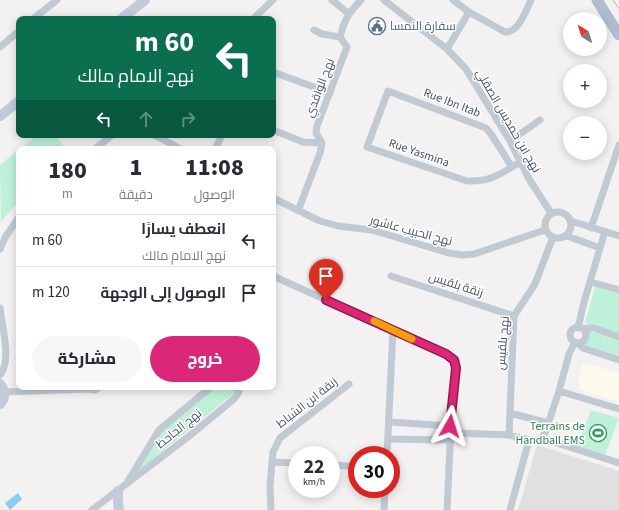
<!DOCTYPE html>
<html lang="ar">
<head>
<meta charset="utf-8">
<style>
	body { margin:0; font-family:"Source Sans 3",Cairo,sans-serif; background:#f7f7f7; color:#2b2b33; direction:rtl; height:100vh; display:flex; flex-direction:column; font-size:15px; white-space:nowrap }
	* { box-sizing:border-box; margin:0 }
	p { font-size:13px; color:#7c7c81 }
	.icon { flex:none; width:22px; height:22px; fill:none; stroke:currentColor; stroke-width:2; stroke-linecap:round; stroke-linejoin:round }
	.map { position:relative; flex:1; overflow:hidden; direction:ltr }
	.sheet { position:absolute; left:16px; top:146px; width:260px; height:244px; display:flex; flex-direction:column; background:#fff; border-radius:8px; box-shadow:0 2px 10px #0003; direction:rtl }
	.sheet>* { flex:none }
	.guide { position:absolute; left:16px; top:16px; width:260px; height:122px; border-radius:8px; box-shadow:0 2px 10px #0003; direction:rtl; background:#0b6e4f; color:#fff; overflow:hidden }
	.needle { width:26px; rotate:322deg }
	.fabs { position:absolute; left:563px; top:12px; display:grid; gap:8px }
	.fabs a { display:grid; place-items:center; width:44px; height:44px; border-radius:50%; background:#fff; box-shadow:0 2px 10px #0003; font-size:20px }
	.speed { position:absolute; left:288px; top:446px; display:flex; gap:8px; font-size:20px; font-weight:700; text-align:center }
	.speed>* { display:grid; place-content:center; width:52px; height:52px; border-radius:50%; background:#fff; box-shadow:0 2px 10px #0003; line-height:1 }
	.speed small { font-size:10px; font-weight:400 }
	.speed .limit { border:6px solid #d22; background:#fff; color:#111 }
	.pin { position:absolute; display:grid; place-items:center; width:34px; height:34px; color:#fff; margin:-41px -17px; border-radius:50% 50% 50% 0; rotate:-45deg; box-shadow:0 0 4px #0007 }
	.pin .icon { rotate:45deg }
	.me { position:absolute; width:44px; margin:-22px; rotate:6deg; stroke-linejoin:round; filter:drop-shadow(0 0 3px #0008) }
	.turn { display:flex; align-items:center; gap:14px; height:84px; padding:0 16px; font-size:18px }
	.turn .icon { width:52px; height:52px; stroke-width:2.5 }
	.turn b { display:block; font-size:28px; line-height:34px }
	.lanes { display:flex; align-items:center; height:38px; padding:0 16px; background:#0003; justify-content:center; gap:20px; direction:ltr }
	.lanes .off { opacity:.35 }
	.eta { display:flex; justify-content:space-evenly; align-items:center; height:68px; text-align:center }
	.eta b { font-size:24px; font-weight:800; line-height:28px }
	.button { display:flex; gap:8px; margin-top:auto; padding:8px 16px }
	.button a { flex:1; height:46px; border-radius:24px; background:#db2777; color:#fff; font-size:16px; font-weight:800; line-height:46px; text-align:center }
	.button a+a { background:#f7f7f7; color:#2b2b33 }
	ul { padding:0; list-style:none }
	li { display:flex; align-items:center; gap:12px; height:52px; padding:0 16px; border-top:1px solid #e1e1e2 }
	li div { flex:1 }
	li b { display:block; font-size:15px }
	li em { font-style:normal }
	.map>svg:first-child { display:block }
	.commercial { fill:#fdfaec }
	.education { fill:#e1e0e0 }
	.green { fill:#bff1da }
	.water { fill:#8bccf0 }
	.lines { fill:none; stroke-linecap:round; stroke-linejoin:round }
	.street { stroke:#c1c9d3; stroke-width:7 }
	.secondary { stroke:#c3cbda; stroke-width:10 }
	.primary { stroke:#b0bcd0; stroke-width:11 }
	.tram { stroke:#b3b5bc; stroke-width:1 }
	.route-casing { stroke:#8e194d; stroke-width:10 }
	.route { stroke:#db2777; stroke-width:7 }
	.slow { stroke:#f59e0b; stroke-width:7 }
	.labels { text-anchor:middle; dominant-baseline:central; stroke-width:3; stroke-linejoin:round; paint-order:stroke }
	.service-label { font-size:12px; fill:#4e5e75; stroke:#fff; text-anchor:start }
	.street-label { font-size:12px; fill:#485160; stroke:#fff }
	.leisure-label { font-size:12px; fill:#27864d; stroke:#fff; text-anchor:end }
</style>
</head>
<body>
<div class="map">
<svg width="619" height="510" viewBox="0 0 619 510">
	<rect width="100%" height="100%" fill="#f3f1f1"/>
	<path class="commercial" d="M583 363 619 373V402L579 389 581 383 577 382Z"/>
	<path class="education" d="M537 445 619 471V510H518Z"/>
	<path class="green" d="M38 135H55L66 149H20Z
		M19 149V201L1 222 0 165Z
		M595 287 619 294V334L585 323Z
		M587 330 619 339V356L582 344C588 340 589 337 587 330Z
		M215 387H232L234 389V393L134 475 160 431Z
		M591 410 619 418 605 456 577 447Z"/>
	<path class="water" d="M18 493 22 499 10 510 5 503Z"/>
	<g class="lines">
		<path class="street" d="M332 0 348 13
			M384 0 447 49 466 69 510 141 529 179 551 213
			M453 0 469 12 505 32C519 33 526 10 531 0
			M33 19 57 0
			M253 19 273 0
			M314 30 322 34 340 37
			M0 47 19 31
			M447 49 469 12
			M273 72 330 93
			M273 130 303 142 322 143
			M154 135 181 149
			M510 141 540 120
			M95 149 112 135
			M215 149 222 135
			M512 167 491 134 486 128 388 91 367 147 467 181C490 182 501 174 520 162
			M273 198 320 221 338 226 372 230 449 253 462 255 474 254 545 230
			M298 211 320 153 322 143 316 133 317 126 347 47 340 37C345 18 348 14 361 0
			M545 225a13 13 0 1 1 26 0a13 13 0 1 1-26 0Z
			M571 221 619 236
			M591 228 619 145
			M567 236 600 248
			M0 249 6 236 19 217
			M273 276 424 344C435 349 454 354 456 368L451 426 447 510
			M391 276 514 316
			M590 282 619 290
			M0 308C2 326 12 361 0 375
			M570 335a8 8 0 1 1 16 0a8 8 0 1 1-16 0Z
			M578 328 584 302 605 231
			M583 329 590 328H594L619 337
			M578 343 583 348 619 360
			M559 391 619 409
			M5 392 88 389 95 390 100 387
			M510 413 548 423
			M389 422 451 426 453 429
			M458 433 509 435 534 441 539 440 545 433 559 391 569 354 575 342
			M509 435 514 316 535 284 553 237
			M541 438 619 463
			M388 439 450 440 453 438
			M387 455 393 330
			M272 462 297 463
			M331 465 348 466
			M128 481 159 430 211 387
			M92 510 188 437 234 399 239 392 236 387
			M271 510 270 486 272 462 273 452 280 438 349 384
			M384 510 385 489
			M510 510 529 440"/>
		<path class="secondary" d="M121 19 145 0
			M0 116 19 101
			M0 384C6 391 6 397 0 404
			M118 491V502L119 510"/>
		<path class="primary" d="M597 0 619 35"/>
		<path class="tram" d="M613 0 619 9"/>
	</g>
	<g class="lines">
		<g class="route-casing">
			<path id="route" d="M326 300 446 354 454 360 456 368 450 426"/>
		</g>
		<use href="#route" class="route"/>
		<path class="slow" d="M374 321 412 339"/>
	</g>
	<defs>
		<g id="civic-ring" transform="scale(0.9)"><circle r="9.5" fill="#fff" stroke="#5c6f8a" stroke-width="1.5"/><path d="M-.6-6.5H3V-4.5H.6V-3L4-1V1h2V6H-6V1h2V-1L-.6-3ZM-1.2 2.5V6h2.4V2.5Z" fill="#5c6f8a"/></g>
		<g id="stadium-ring" transform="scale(0.9)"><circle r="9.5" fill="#fff" stroke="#2e9e5b" stroke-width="1.5"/><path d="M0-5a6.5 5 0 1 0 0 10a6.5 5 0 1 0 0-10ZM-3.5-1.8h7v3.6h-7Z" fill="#2e9e5b"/></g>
	</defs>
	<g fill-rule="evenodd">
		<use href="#civic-ring" x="377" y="26"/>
		<use href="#stadium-ring" x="598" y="433"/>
	</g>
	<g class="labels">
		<g class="service-label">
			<text x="390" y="26">سفارة النمسا</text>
		</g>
		<g class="street-label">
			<text transform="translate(320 88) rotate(-69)">نهج الواقدي</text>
			<text transform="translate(452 103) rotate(21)">Rue Ibn Itab</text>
			<text transform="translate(508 121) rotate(60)">نهج ابن حمديس الصقلي</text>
			<text transform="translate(419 153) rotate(19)">Rue Yasmina</text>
			<text transform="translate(411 231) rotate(15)">نهج الحبيب عاشور</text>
			<text transform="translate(456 285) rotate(18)">زنقة بلقيس</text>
			<text transform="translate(503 343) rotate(-85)">نهج بلقيس</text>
			<text transform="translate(307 403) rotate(-38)">زنقة ابن الشباط</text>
			<text transform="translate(179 429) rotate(-39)">نهج الجاحظ</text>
		</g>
		<g class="leisure-label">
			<text x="585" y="426">Terrains de<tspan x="585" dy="14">Handball EMS</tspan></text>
		</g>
	</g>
</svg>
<div class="fabs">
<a><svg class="needle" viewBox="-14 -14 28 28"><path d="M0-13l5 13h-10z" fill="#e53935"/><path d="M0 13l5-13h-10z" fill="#7c7c81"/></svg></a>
<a>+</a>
<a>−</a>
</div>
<div class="speed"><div>22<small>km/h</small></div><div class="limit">30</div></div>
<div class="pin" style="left:326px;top:300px;background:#d93025"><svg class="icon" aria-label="arrive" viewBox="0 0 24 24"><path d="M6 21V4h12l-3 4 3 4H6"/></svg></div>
<svg class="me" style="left:450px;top:426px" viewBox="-20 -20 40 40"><path d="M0-17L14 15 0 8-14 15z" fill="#db2777" stroke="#fff" stroke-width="4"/></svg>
<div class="guide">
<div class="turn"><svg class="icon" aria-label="left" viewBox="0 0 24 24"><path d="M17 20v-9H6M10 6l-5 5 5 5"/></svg><div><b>60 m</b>نهج الامام مالك</div></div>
<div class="lanes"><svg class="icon" aria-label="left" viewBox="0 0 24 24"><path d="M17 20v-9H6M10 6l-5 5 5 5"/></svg><svg class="icon off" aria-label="ahead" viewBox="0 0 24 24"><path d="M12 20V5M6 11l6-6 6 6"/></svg><svg class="icon off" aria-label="right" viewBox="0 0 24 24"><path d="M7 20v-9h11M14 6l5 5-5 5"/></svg></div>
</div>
<section class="sheet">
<div class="eta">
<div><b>11:08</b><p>الوصول</p></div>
<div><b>1</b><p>دقيقة</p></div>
<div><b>180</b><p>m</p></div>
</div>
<ul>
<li><svg class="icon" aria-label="left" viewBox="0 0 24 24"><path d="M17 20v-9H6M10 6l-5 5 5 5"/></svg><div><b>انعطف يسارًا</b><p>نهج الامام مالك</p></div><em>60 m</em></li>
<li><svg class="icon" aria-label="arrive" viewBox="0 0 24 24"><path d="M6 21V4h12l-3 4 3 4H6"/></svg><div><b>الوصول إلى الوجهة</b></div><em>120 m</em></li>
</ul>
<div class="button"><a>خروج</a><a>مشاركة</a></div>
</section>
</div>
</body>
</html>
